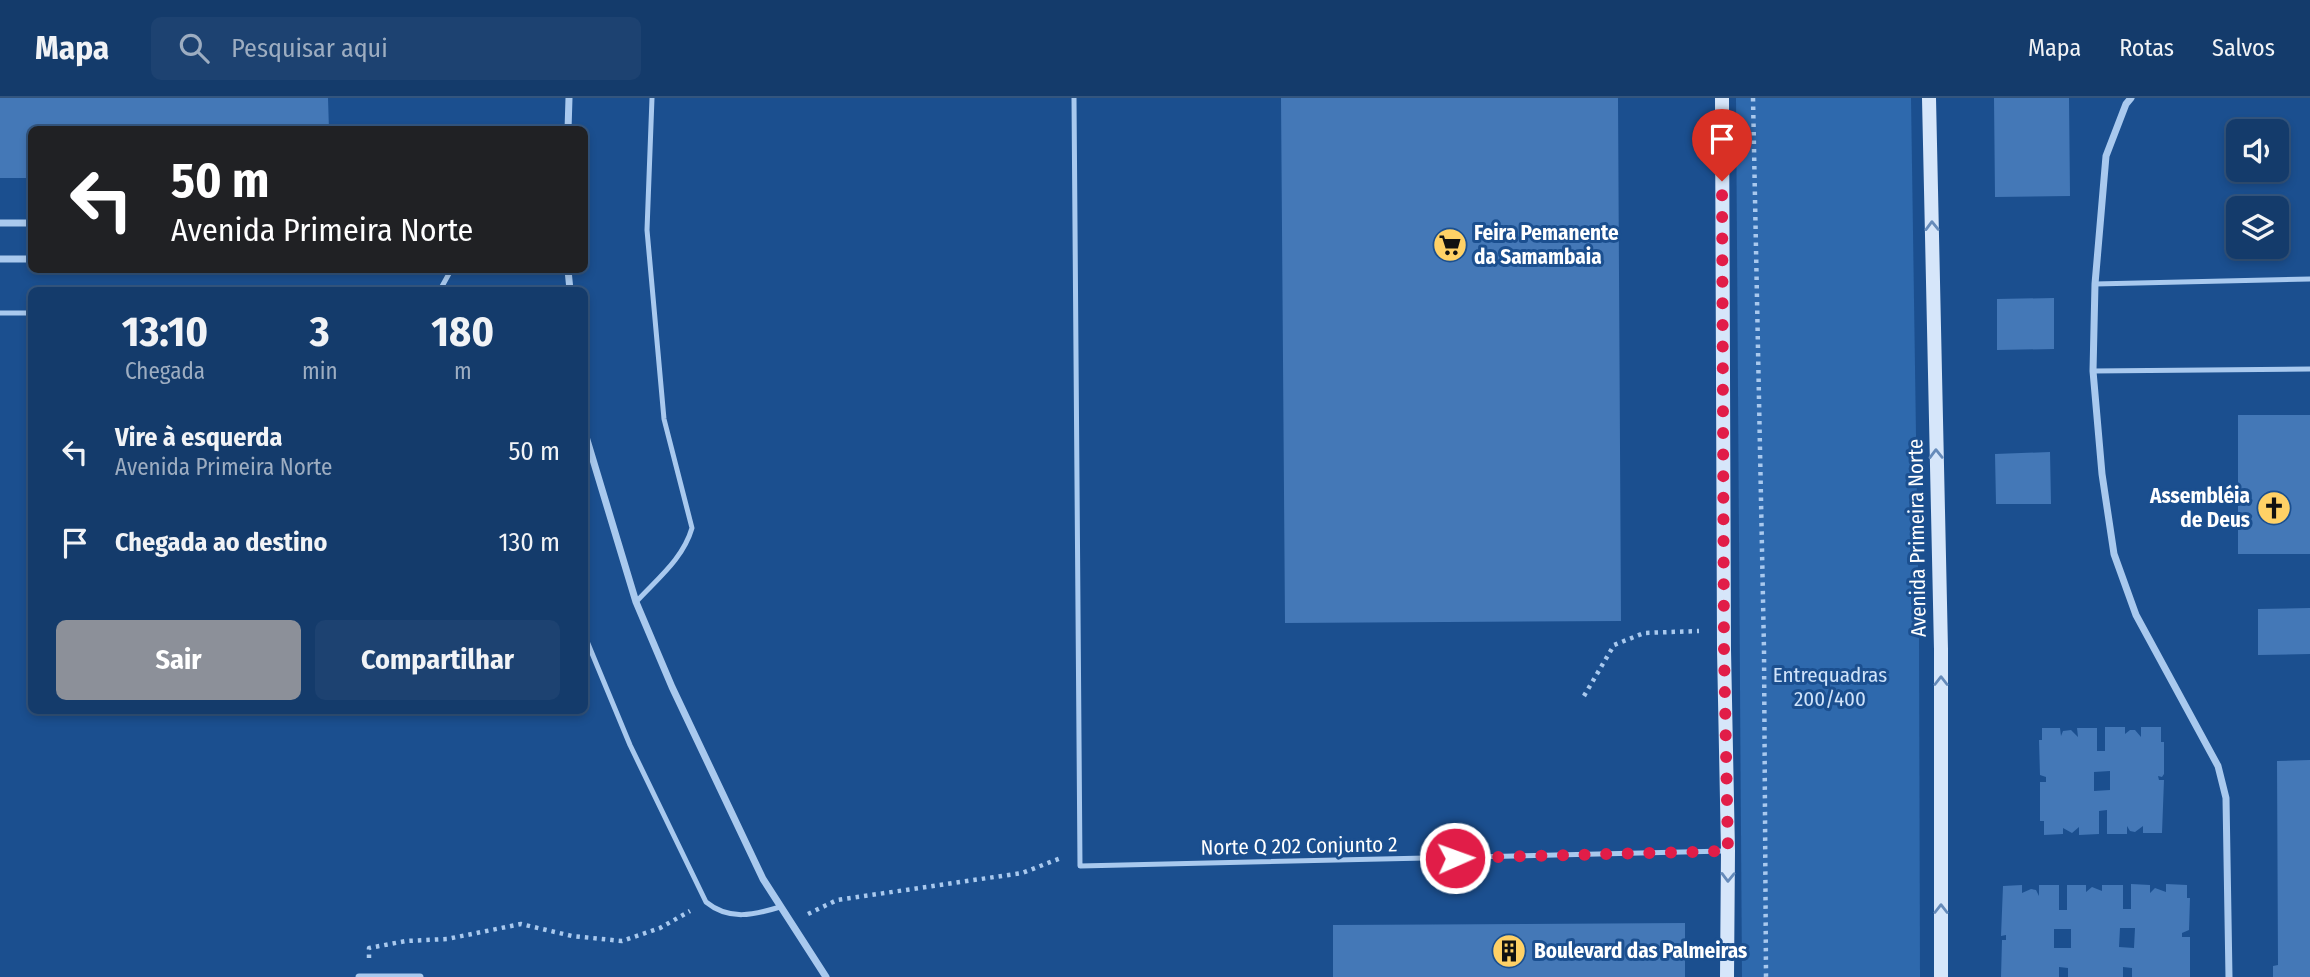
<!DOCTYPE html>
<html lang="pt">
<head>
<meta charset="utf-8">
<style>
	body { margin:0; font-family:"Fira Sans Condensed",sans-serif; background:#1d4271; color:#f1f3f6; height:100vh; display:flex; flex-direction:column; font-size:26px; white-space:nowrap }
	* { box-sizing:border-box; margin:0 }
	p { font-size:23px; color:#9dadc1 }
	.icon { flex:none; width:38px; height:38px; fill:none; stroke:currentColor; stroke-width:2; stroke-linecap:round; stroke-linejoin:round }
	.map { position:relative; flex:1; overflow:hidden }
	.drawer { position:absolute; left:28px; top:189px; width:560px; height:427px; display:flex; flex-direction:column; background:#143b6b; border-radius:10px; box-shadow:0 4px 10px #0003,0 0 0 2px #33557e }
	.drawer>* { flex:none }
	.guide { position:absolute; left:28px; top:28px; width:560px; height:147px; border-radius:10px; box-shadow:0 4px 10px #0003,0 0 0 2px #33557e; background:#202124; color:#fff; overflow:hidden }
	.buttons { position:absolute; left:2226px; top:21px; display:grid; gap:14px }
	.buttons a { display:grid; place-items:center; width:63px; height:63px; border-radius:10px; background:#143b6b; box-shadow:0 4px 10px #0003,0 0 0 2px #33557e; font-size:35px }
	.pin { position:absolute; display:grid; place-items:center; width:60px; height:60px; color:#fff; margin:-72px -30px; border-radius:50% 50% 50% 0; rotate:-45deg; box-shadow:0 0 7px #0007 }
	.pin .icon { rotate:45deg }
	.me { position:absolute; width:77px; margin:-38px; rotate:88deg; stroke-linejoin:round; filter:drop-shadow(0 0 5px #0008) }
	.turn { display:flex; align-items:center; gap:24px; height:147px; padding:0 28px; font-size:32px }
	.turn .icon { width:91px; height:91px; stroke-width:2.5 }
	.turn b { display:block; font-size:49px; line-height:60px }
	.eta { display:flex; justify-content:space-evenly; align-items:center; height:119px; text-align:center }
	.eta b { font-size:42px; font-weight:700; line-height:49px }
	.primary-button { display:flex; gap:14px; margin-top:auto; padding:14px 28px }
	.primary-button a { flex:1; height:80px; border-radius:10px; background:#8c9099; color:#fff; font-size:28px; font-weight:700; line-height:80px; text-align:center }
	.primary-button a+a { background:#1d4271; color:#f1f3f6 }
	ul { padding:0; list-style:none }
	li { display:flex; align-items:center; gap:21px; height:91px; padding:0 28px }
	li div { flex:1 }
	li b { display:block; font-size:26px }
	li em { font-style:normal }
	header { display:flex; align-items:center; gap:42px; box-sizing:border-box; height:98px; padding:0 35px; background:#143b6b; border-bottom:2px solid #33557e }
	header strong { font-size:33px }
	nav { display:flex; gap:38px; margin-inline-start:auto; font-size:24px }
	.search { width:490px; height:63px; background:#1d4271; display:flex; align-items:center; gap:18px; box-sizing:border-box; padding:0 24px; border-radius:10px; color:#9dadc1; font-size:26px }
	.map>svg:first-child { display:block }
	.green { fill:#2e69ad }
	.building { fill:#4478b7; fill-rule:evenodd }
	.lines { fill:none; stroke-linecap:round; stroke-linejoin:round }
	.path { stroke:#a9c9ee; stroke-width:4.5; stroke-dasharray:3.5 5; stroke-linecap:butt }
	.lane { stroke:#a9c9ee; stroke-width:5 }
	.street { stroke:#a9c9ee; stroke-width:7 }
	.secondary { stroke:#d6e6fa; stroke-width:14 }
	.oneway { stroke:#668bba }
	.route { stroke:#e11d48; stroke-width:12; stroke-dasharray:0 21.6 }
	.labels { text-anchor:middle; dominant-baseline:central; stroke-width:6; stroke-linejoin:round; paint-order:stroke }
	.poi-label { font-size:21px; font-weight:bold; fill:#fff; stroke:#1b4f8f; text-anchor:start }
	.street-label { font-size:21px; fill:#fff; stroke:#1b4f8f }
	.park-label { font-size:21px; fill:#cfe3fa; stroke:#1b4f8f }
</style>
</head>
<body>
<header>
<strong>Mapa</strong>
<div class="search"><svg class="icon" aria-label="search" viewBox="0 0 24 24"><circle cx="10" cy="10" r="6"/><path d="M15 15l6 6"/></svg>Pesquisar aqui</div>
<nav><a>Mapa</a><a>Rotas</a><a>Salvos</a></nav>
</header>
<div class="map">
<svg width="2310" height="879" viewBox="0 0 2310 879">
	<rect width="100%" height="100%" fill="#1b4f8f"/>
	<path class="green" d="M1736 0H1911L1919 539 1920 879H1742Z"/>
	<path class="building" d="M0 0H328L329 32H32V80H0Z
		M1281 0H1618L1621 523 1285 525Z
		M1994 0H2069L2070 98 1995 99Z
		M2054 200V251L1997 252V201Z
		M2238 317H2310V456H2238Z
		M2050 354 2051 406H1996L1995 356Z
		M2310 510V556L2258 557V511Z
		M2105 629H2125V636L2130 632H2135L2141 639V629H2161V644H2164V676L2162 679 2158 678 2159 682H2164L2162 735H2143V728L2135 734 2130 733 2127 728V736H2107V712L2099 713V736L2079 737V729L2072 735 2063 730V736L2044 737V723H2040V684H2046V679L2040 677 2039 642H2042V630H2060L2061 638 2063 633 2071 632 2078 639 2077 630H2097V653H2105ZM2110 673V692L2094 693V674Z
		M2310 662V879H2273V868L2278 867 2277 663Z
		M2131 786 2150 787V795L2155 790 2166 794V786L2187 787V800H2190L2189 832 2182 835V839H2190V879H2132V870L2123 869V879H2068V870L2059 869V879H2001L2002 842H2006V837L2001 838 2003 788 2022 787V795L2031 791 2036 792 2039 798V787H2059V812H2067V787H2086V794L2092 789 2102 793V787H2123V811H2131ZM2120 830H2135L2134 850 2119 849ZM2054 831H2071V850H2054Z
		M1685 825V879H1333V827Z"/>
	<g class="lines">
		<path class="path" d="M1753 0 1764 552 1766 879
			M1584 598 1614 547 1644 535 1699 533
			M808 816 837 802 1022 775 1061 760
			M369 860V850L406 843 447 841 521 826 572 838 622 843 660 830 690 813"/>
		<path class="lane" d="M1074 0 1080 768 1725 753
			M2095 186 2310 181
			M440 192 451 172
			M0 215H32
			M2093 273 2310 271
			M636 504C657 481 683 461 692 430L664 321 647 132 652 0
			M584 536 630 647 706 804C729 823 754 817 780 809"/>
		<path class="street" d="M2131 0 2126 6 2106 58 2095 186 2093 273 2102 376 2114 456 2136 517 2218 668 2226 700 2229 879
			M568 32 569 0
			M0 125H32
			M0 161H32
			M568 172 570 192
			M584 332 636 504 672 589 763 781 826 879
			M359 879H420"/>
		<path class="secondary" d="M1722 0 1724 552 1728 753 1727 879
			M1929 0 1941 551V879"/>
	</g>
	<defs><path id="oneway-chevron" d="M-2-3.5L2.5 0L-2 3.5" fill="none" stroke-width="1.6" stroke-linecap="round" stroke-linejoin="round" transform="scale(1.75)"/></defs>
	<g class="oneway">
		<use href="#oneway-chevron" transform="translate(1932 128) rotate(-91)"/>
		<use href="#oneway-chevron" transform="translate(1936 356) rotate(-91)"/>
		<use href="#oneway-chevron" transform="translate(1941 583) rotate(-90)"/>
		<use href="#oneway-chevron" transform="translate(1728 779) rotate(91)"/>
		<use href="#oneway-chevron" transform="translate(1941 811) rotate(-90)"/>
	</g>
	<g class="lines">
		<path class="route" d="M1455 760 1728 753 1724 552 1722 83"/>
	</g>
	<defs>
		<g id="supermarket-disc" transform="scale(1.75)"><circle r="9.5" fill="#ffd166" stroke="#1b4f8f"/><path d="M-6-5.5h2.5l.6 2H6L4.5 2H-2.5L-4.4-4H-6ZM-1.5 3.2a1.3 1.3 0 1 0 .1 0ZM3 3.2a1.3 1.3 0 1 0 .1 0Z" fill="#111"/></g>
		<g id="church-disc" transform="scale(1.75)"><circle r="9.5" fill="#ffd166" stroke="#1b4f8f"/><path d="M-1.2-6h2.4v3.5h3.3v2.4h-3.3V6h-2.4V-.1h-3.3v-2.4h3.3Z" fill="#111"/></g>
		<g id="building-disc" transform="scale(1.75)"><circle r="9.5" fill="#ffd166" stroke="#1b4f8f"/><path d="M-4-6H4V6H1V3H-1V6H-4ZM-2.5-4.3h1.7v1.8h-1.7ZM.8-4.3h1.7v1.8H.8ZM-2.5-1h1.7V.8h-1.7ZM.8-1h1.7V.8H.8Z" fill="#111"/></g>
	</defs>
	<g fill-rule="evenodd">
		<use href="#supermarket-disc" x="1450" y="147"/>
		<use href="#church-disc" x="2274" y="410"/>
		<use href="#building-disc" x="1509" y="853"/>
	</g>
	<g class="labels">
		<g class="poi-label">
			<text x="1474" y="135">Feira Pemanente<tspan x="1474" dy="24">da Samambaia</tspan></text>
			<text x="2250" y="398" text-anchor="end">Assembléia<tspan x="2250" dy="24">de Deus</tspan></text>
			<text x="1534" y="853">Boulevard das Palmeiras</text>
		</g>
		<g class="street-label">
			<text transform="translate(1917 440) rotate(-91)">Avenida Primeira Norte</text>
			<text transform="translate(1299 748) rotate(-1)">Norte Q 202 Conjunto 2</text>
		</g>
		<g class="park-label">
			<text x="1830" y="577">Entrequadras<tspan x="1830" dy="24">200/400</tspan></text>
		</g>
	</g>
</svg>
<div class="buttons">
<a><svg class="icon" aria-label="sound" viewBox="0 0 24 24"><path d="M4 9h4l5-4v14l-5-4H4zM17 9q2 3 0 6"/></svg></a>
<a><svg class="icon" aria-label="layers" viewBox="0 0 24 24"><path d="M12 4l9 5-9 5-9-5zM3 14l9 5 9-5"/></svg></a>
</div>
<div class="pin" style="left:1722px;top:83px;background:#d93025"><svg class="icon" aria-label="arrive" viewBox="0 0 24 24"><path d="M6 21V4h12l-3 4 3 4H6"/></svg></div>
<svg class="me" style="left:1455px;top:760px" viewBox="-20 -20 40 40"><circle r="17" fill="#e11d48" stroke="#fff" stroke-width="3"/><path d="M0-11L8 9 0 5-8 9z" fill="#fff"/></svg>
<div class="guide">
<div class="turn"><svg class="icon" aria-label="left" viewBox="0 0 24 24"><path d="M17 20v-9H6M10 6l-5 5 5 5"/></svg><div><b>50 m</b>Avenida Primeira Norte</div></div>
</div>
<section class="drawer">
<div class="eta">
<div><b>13:10</b><p>Chegada</p></div>
<div><b>3</b><p>min</p></div>
<div><b>180</b><p>m</p></div>
</div>
<ul>
<li><svg class="icon" aria-label="left" viewBox="0 0 24 24"><path d="M17 20v-9H6M10 6l-5 5 5 5"/></svg><div><b>Vire à esquerda</b><p>Avenida Primeira Norte</p></div><em>50 m</em></li>
<li><svg class="icon" aria-label="arrive" viewBox="0 0 24 24"><path d="M6 21V4h12l-3 4 3 4H6"/></svg><div><b>Chegada ao destino</b></div><em>130 m</em></li>
</ul>
<div class="primary-button"><a>Sair</a><a>Compartilhar</a></div>
</section>
</div>
</body>
</html>
